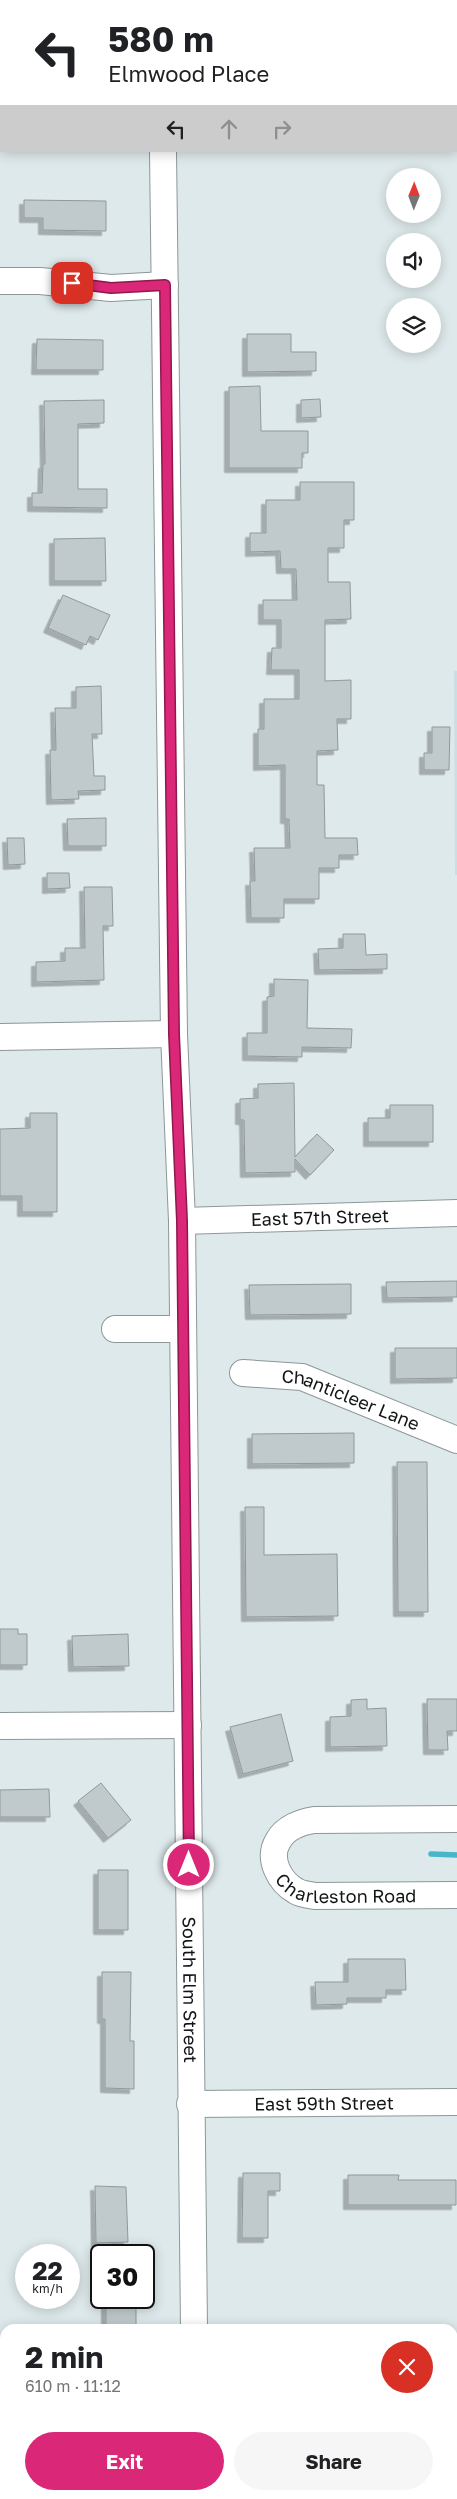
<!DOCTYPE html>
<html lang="en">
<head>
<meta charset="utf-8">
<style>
	body { margin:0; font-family:"Golos Text",sans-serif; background:#f6f6f6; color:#202124; height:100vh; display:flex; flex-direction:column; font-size:19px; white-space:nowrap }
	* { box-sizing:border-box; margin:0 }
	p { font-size:16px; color:#757577 }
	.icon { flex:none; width:28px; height:28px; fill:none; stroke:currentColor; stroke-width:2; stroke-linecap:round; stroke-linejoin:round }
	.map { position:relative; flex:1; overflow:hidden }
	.sheet { position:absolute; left:0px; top:2324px; width:458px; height:176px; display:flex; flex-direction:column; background:#fff; border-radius:15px 15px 0 0; box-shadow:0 2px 12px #0003 }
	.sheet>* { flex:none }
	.guide { position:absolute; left:0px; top:0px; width:458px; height:152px; box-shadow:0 2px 12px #0003; background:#fff; color:#202124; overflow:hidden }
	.needle { width:32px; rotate:1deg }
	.controls { position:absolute; left:386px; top:168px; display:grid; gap:10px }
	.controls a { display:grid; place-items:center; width:55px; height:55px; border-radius:50%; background:#fff; box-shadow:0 2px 12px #0003; font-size:25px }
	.speed { position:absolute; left:15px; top:2244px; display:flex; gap:10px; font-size:25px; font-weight:700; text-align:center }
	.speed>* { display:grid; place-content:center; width:65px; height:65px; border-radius:50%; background:#fff; box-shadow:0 2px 12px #0003; line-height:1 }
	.speed small { font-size:12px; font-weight:400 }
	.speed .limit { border:2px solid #111; border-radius:8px; background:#fff; color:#111 }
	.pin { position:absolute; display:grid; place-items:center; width:42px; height:42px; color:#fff; margin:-21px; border-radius:10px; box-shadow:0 2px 8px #0006 }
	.me { position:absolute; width:55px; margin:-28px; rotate:0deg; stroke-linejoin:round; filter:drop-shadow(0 0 4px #0008) }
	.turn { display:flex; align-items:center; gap:18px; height:105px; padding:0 25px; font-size:22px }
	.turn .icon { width:65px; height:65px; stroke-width:2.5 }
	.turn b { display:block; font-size:35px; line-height:42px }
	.lanes { display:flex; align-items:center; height:48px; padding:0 25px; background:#0003; justify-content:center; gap:25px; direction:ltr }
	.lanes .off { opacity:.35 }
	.round { display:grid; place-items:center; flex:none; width:52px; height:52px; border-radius:26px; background:#f6f6f6 }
	.headline { display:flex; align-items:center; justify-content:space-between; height:85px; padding:0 25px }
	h1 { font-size:30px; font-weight:700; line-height:38px }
	.button { display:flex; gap:10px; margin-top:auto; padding:10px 25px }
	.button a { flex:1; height:58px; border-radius:30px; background:#db2777; color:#fff; font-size:20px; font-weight:700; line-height:58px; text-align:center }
	.button a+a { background:#f6f6f6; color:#202124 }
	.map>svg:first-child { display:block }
	.built { fill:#cbdee3 }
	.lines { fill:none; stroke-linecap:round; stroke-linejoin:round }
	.stream { stroke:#49b4ca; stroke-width:5.5 }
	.building { fill:#c0cacc; stroke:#8f999b; filter:url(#shadow) }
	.minor-casing { stroke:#8d9799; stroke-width:28 }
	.minor { stroke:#fff; stroke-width:26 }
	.route-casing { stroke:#8e194d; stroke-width:12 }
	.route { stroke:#db2777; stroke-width:9 }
	.labels { text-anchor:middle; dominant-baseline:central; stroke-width:5; stroke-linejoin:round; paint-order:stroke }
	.street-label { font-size:18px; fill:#121516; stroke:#fff }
</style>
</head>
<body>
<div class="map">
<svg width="457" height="2499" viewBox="0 0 457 2499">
	<defs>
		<filter id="shadow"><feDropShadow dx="-4.5" dy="4.5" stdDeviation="0" flood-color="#0004"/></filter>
	</defs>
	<rect width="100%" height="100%" fill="#dee9eb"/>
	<path class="built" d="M454 671H457V875H455Z"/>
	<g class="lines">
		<path class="stream" d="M431 1854 457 1855"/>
	</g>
	<path class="building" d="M24 200 106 201V231L43 230V218H24Z
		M247 334H291V352H316V371L247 372Z
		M37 339 103 340V370H36Z
		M260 386 261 431H308V453H302V468H229V387Z
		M320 399 321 417 301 418V400Z
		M104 400V423L78 424V489H107V508L32 507V493H42L43 464H45L44 401Z
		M300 482H354V520H344V548H328V582H350L351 619 325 620V681L351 680V719H337L338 750 317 751V785H324L325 838H357L358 855H339V868H319V899H284V918H251L250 881H255L254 848H290L289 819H285V765L258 766V729H264V699H299V670H271L272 648H281V620H263V600H297L296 569H281L280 551 250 552V533H266V500H300Z
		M105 538 106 581H54V539Z
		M63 595 110 615 98 640 90 636 86 645 48 628Z
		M101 686 102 734H92L94 776H105V790L78 791 79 799 51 800 50 750H56L55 708H76V687Z
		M432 727H450L449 770H424V753H432Z
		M106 818V846H68L67 819Z
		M7 838H24L25 864 8 865Z
		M47 873H69L70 888 47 889Z
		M84 887H112L113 926H103L104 980 36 982V962L65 961V948H85Z
		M343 934H365L366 955 387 954V969L319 970 318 949 343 948Z
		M274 979 308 980 307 1028 352 1029 351 1048 302 1047V1057L247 1056V1033H267V997L274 996Z
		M294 1083 295 1157 317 1134 334 1150 310 1175 295 1159V1172L245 1173 244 1120H240V1099L258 1098V1084Z
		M390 1105H433V1142H368V1118H390Z
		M30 1113H57V1212H22V1196H0V1129L30 1128Z
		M457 1281V1297L387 1298 386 1282Z
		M351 1284V1314L250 1315 249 1285Z
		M395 1348H457V1378L395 1379Z
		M354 1433V1463L252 1464V1434Z
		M397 1462H427L428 1612H398Z
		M245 1507H264V1555L337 1554 338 1616 246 1617Z
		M0 1629H18V1634H27V1665H0Z
		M128 1634 129 1666 73 1667 72 1636Z
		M367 1699V1709L386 1708 387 1746 330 1747V1717L351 1716V1700Z
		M427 1699H457V1731H447L448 1750H428Z
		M281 1714 293 1761 243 1774 230 1727Z
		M101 1783 131 1820 108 1838 78 1801Z
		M49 1789 50 1817H0V1790Z
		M98 1870H128V1930H98Z
		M348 1959H405L406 1990H386V1998H347V2004L316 2005 315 1982H348Z
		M102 1972H131L130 2041H134V2089L105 2088V2019H102Z
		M243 2173H280V2191H268V2238H242Z
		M348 2175H399L398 2180H456V2205H348Z
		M95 2186 126 2187 128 2242 96 2243Z
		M106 2298H136V2329H106Z"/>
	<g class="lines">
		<g class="minor-casing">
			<g id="minor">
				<path d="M161 0V1"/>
				<path id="s1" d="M163 151 174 1034 182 1221 194 2329"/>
				<path d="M0 281H40L111 288 165 285"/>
				<path d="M0 1037 174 1034"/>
				<path id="s2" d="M182 1221 457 1213"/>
				<path d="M115 1329H183"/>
				<path id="s3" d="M243 1373 302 1377 457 1440"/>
				<path d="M0 1726 188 1725"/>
				<path id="s4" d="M457 1819 314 1820C301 1822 285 1828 278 1841 267 1859 280 1882 296 1891 301 1894 309 1895 315 1896L457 1895"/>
				<path id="s5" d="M190 2104 457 2102"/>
				<path d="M194 2499V2495"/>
			</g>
		</g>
		<use href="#minor" class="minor"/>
	</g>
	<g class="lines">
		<g class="route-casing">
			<path id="route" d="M72 283 111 288 165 285 174 1034 182 1221 189 1865"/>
		</g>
		<use href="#route" class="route"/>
	</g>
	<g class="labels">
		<g class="street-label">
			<text stroke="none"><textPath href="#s2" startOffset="138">East 57th Street</textPath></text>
			<text stroke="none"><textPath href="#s3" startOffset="112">Chanticleer Lane</textPath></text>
			<text stroke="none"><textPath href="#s4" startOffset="294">Charleston Road</textPath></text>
			<text stroke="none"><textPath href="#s1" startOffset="1839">South Elm Street</textPath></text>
			<text stroke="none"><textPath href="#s5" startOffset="134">East 59th Street</textPath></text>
		</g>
	</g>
</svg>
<div class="controls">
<a><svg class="needle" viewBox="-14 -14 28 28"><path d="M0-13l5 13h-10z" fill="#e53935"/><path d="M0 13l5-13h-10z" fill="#757577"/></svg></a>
<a><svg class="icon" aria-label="sound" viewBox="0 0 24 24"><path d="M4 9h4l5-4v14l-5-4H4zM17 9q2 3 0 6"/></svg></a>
<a><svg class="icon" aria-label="layers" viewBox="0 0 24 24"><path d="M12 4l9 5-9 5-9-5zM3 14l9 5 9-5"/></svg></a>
</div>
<div class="speed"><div>22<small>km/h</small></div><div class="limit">30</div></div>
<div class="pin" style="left:72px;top:283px;background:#d93025"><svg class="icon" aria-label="arrive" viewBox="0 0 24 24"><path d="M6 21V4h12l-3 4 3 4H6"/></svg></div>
<svg class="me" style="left:189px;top:1865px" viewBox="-20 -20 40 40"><circle r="17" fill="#db2777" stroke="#fff" stroke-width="3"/><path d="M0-11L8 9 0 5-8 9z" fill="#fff"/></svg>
<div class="guide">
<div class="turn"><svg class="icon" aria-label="left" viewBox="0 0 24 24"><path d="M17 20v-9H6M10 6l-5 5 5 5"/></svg><div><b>580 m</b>Elmwood Place</div></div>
<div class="lanes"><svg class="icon" aria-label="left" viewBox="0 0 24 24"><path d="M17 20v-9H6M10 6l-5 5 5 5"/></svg><svg class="icon off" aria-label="ahead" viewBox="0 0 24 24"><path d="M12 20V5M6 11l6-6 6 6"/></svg><svg class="icon off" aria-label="right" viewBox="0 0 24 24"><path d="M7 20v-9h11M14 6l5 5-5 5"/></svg></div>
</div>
<section class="sheet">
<div class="headline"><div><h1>2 min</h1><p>610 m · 11:12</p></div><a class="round" style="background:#d93025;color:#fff"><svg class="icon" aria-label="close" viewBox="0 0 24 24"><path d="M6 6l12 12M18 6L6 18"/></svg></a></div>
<div class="button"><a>Exit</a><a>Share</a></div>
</section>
</div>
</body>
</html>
